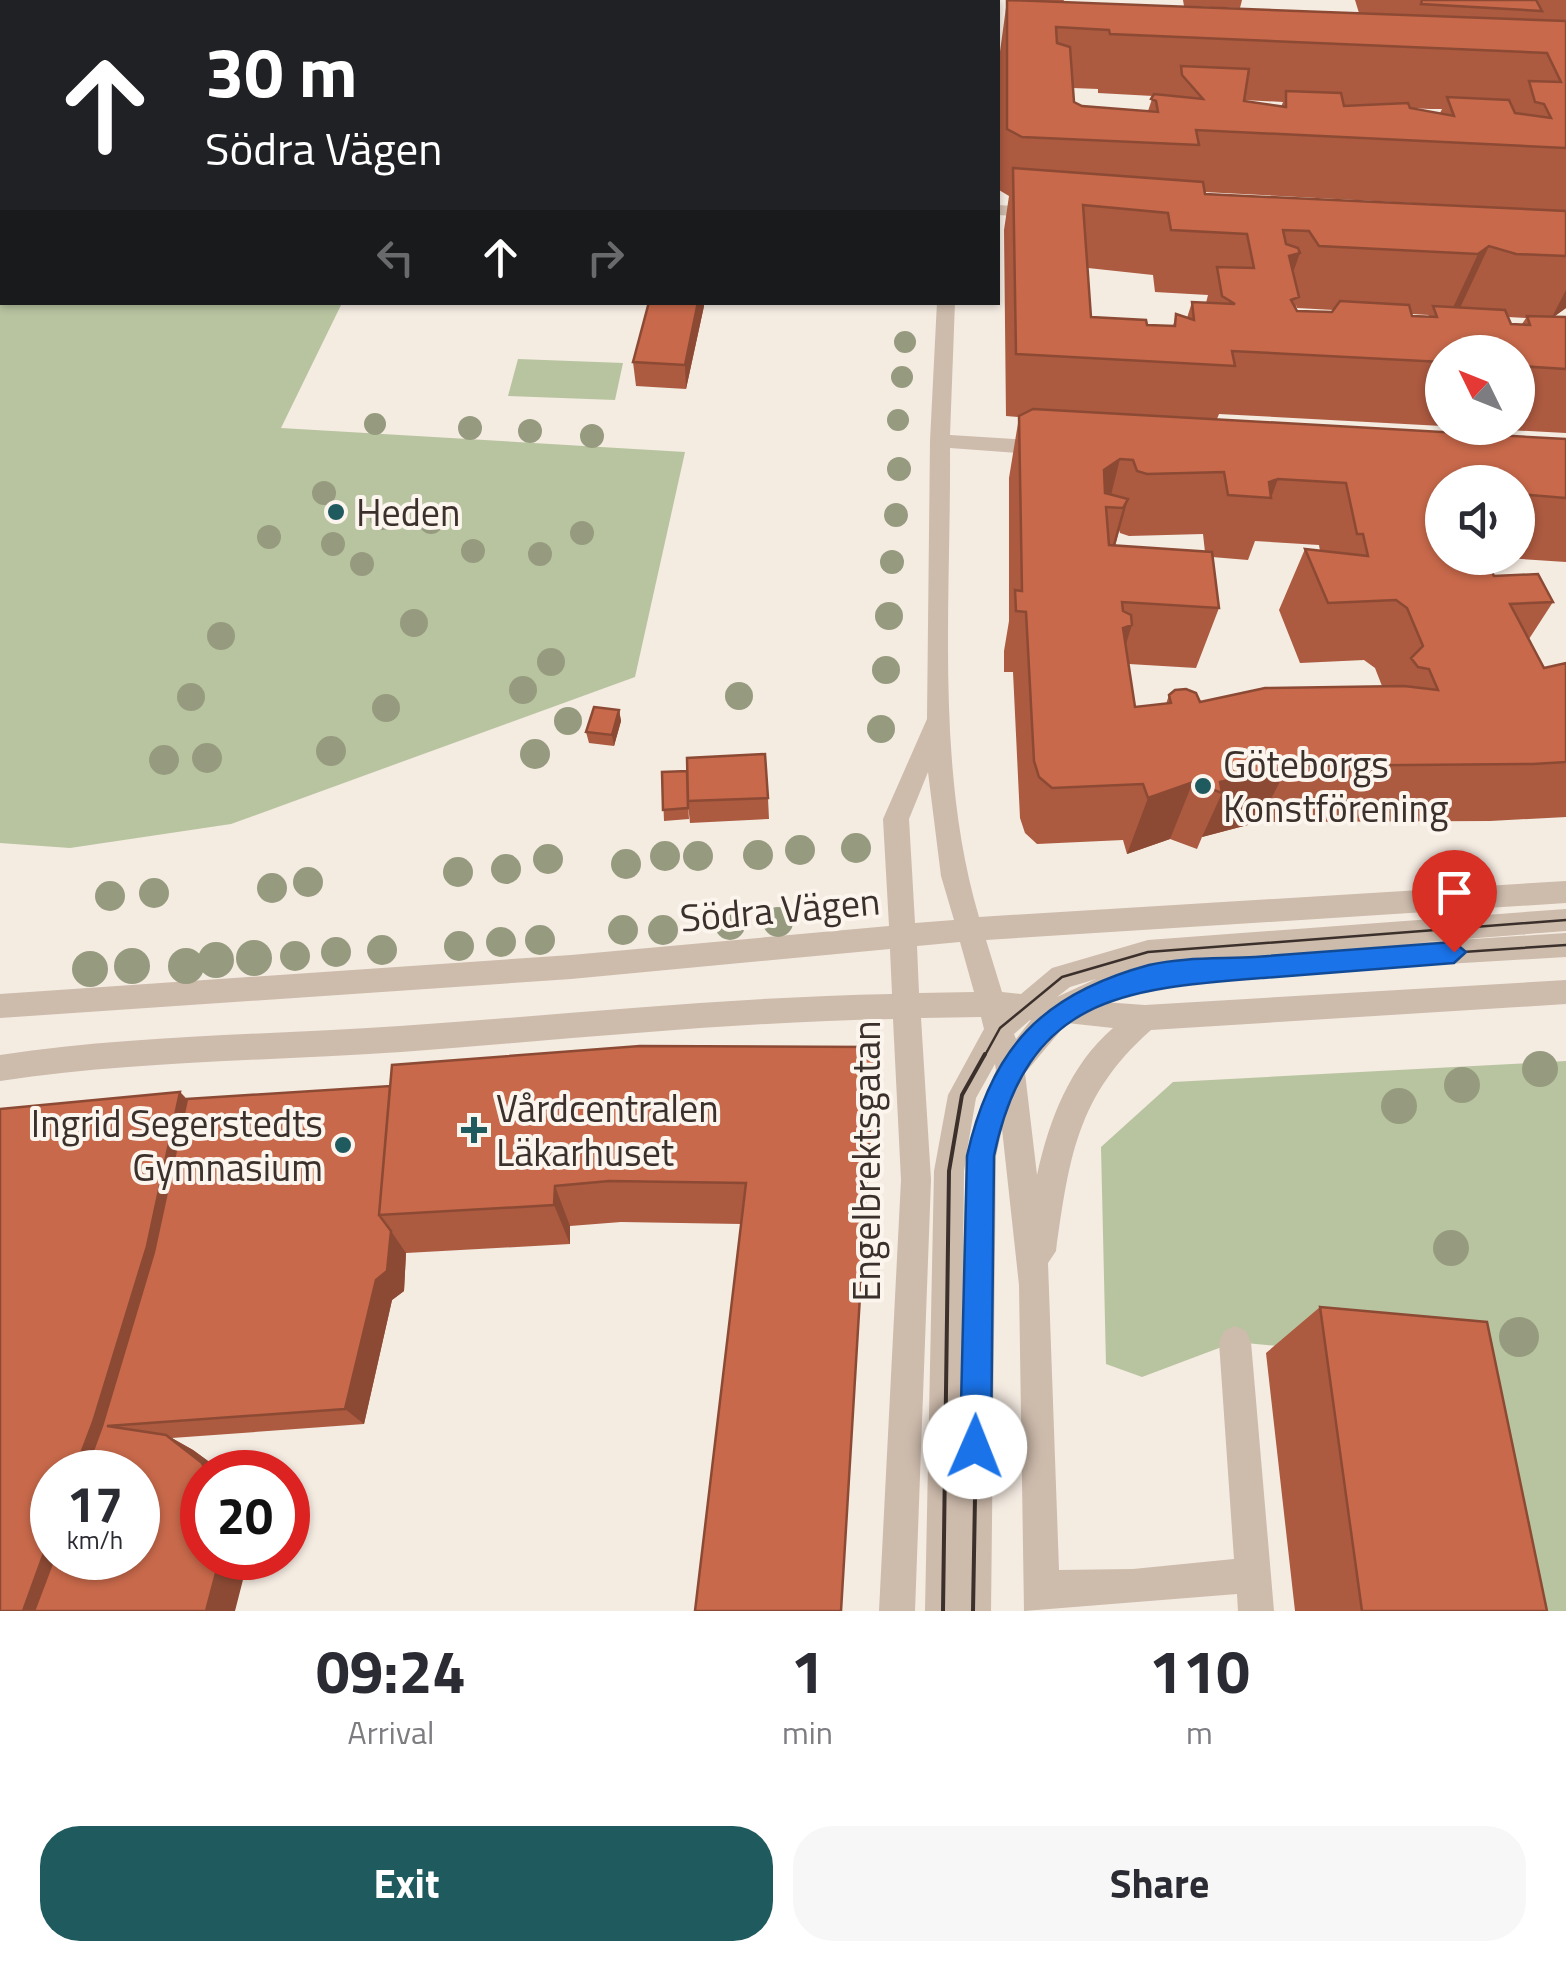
<!DOCTYPE html>
<html lang="en">
<head>
<meta charset="utf-8">
<style>
	body { margin:0; font-family:"Titillium Web",sans-serif; background:#f7f7f7; color:#2b2b33; height:100vh; display:flex; flex-direction:column; font-size:38px; white-space:nowrap }
	* { box-sizing:border-box; margin:0 }
	p { font-size:32px; color:#7c7c81 }
	.icon { flex:none; width:55px; height:55px; fill:none; stroke:currentColor; stroke-width:2; stroke-linecap:round; stroke-linejoin:round }
	.map { position:relative; height:1611px; overflow:hidden }
	.details { display:flex; flex-direction:column; background:#fff; flex:1 }
	.details>* { flex:none }
	.banner { position:absolute; left:0px; top:0px; width:1000px; height:305px; box-shadow:0 2px 8px #0004; background:#202124; color:#fff; overflow:hidden }
	.needle { width:65px; rotate:313deg }
	.tools { position:absolute; left:1425px; top:335px; display:grid; gap:20px }
	.tools a { display:grid; place-items:center; width:110px; height:110px; border-radius:50%; background:#fff; box-shadow:0 2px 8px #0004; font-size:50px }
	.speed { position:absolute; left:30px; top:1450px; display:flex; gap:20px; font-size:50px; font-weight:700; text-align:center }
	.speed>* { display:grid; place-content:center; width:130px; height:130px; border-radius:50%; background:#fff; box-shadow:0 2px 8px #0004; line-height:1 }
	.speed small { font-size:25px; font-weight:400 }
	.speed .limit { border:15px solid #d22; background:#fff; color:#111 }
	.pin { position:absolute; display:grid; place-items:center; width:85px; height:85px; color:#fff; margin:-102px -42px; border-radius:50% 50% 50% 0; rotate:-45deg; box-shadow:0 0 10px #0007 }
	.pin .icon { rotate:45deg }
	.me { position:absolute; width:110px; margin:-55px; rotate:1deg; stroke-linejoin:round; filter:drop-shadow(0 0 8px #0008) }
	.turn { display:flex; align-items:center; gap:35px; height:210px; padding:0 40px; font-size:45px }
	.turn .icon { width:130px; height:130px; stroke-width:2.5 }
	.turn b { display:block; font-size:70px; line-height:85px }
	.lanes { display:flex; align-items:center; height:95px; padding:0 40px; background:#0003; justify-content:center; gap:50px; direction:ltr }
	.lanes .off { opacity:.35 }
	.eta { display:flex; justify-content:space-evenly; align-items:center; height:170px; text-align:center }
	.eta b { font-size:60px; font-weight:700; line-height:70px }
	.cta { display:flex; gap:20px; margin-top:auto; padding:20px 40px }
	.cta a { flex:1; height:115px; border-radius:40px; background:#1f5a5e; color:#fff; font-size:40px; font-weight:700; line-height:115px; text-align:center }
	.cta a+a { background:#f7f7f7; color:#2b2b33 }
	.map>svg:first-child { display:block }
	.green { fill:#b8c4a0 }
	.lines { fill:none; stroke-linecap:round; stroke-linejoin:round }
	.minor { fill:#cdbbac; fill-rule:evenodd }
	.tram-far1 { stroke:#3b302b; stroke-width:2.5 }
	.tram { stroke:#3b302b; stroke-width:4 }
	.tree { fill:#969b7f }
	.wall { fill:#ac5a40; fill-rule:evenodd }
	.shaded-wall { fill:#8c4a34 }
	.building { fill:#c8694b; stroke:#8c4a34; stroke-width:2.5; fill-rule:evenodd }
	.route { fill:#1a73e8; stroke:#114b97; stroke-width:2.5 }
	.poi-dot { fill:#1f5a5e; stroke:#fbf5ee; stroke-width:4 }
	.labels { text-anchor:middle; dominant-baseline:central; stroke-width:8; stroke-linejoin:round; paint-order:stroke }
	.poi-label { font-size:38px; fill:#3b302b; stroke:#fbf5ee; text-anchor:start }
	.street-label { font-size:38px; fill:#3b302b; stroke:#fbf5ee }
</style>
</head>
<body>
<div class="map">
<svg width="1566" height="1611" viewBox="0 0 1566 1611">
	<rect width="100%" height="100%" fill="#f4ebe1"/>
	<path class="green" d="M0 227 2 302 342 303 281 428 685 452 635 677 231 824 70 848 0 843Z
		M518 359 623 363 615 400 508 396Z
		M1566 1061V1611H1496L1447 1362 1235 1342 1142 1377 1106 1364 1101 1147 1173 1082Z"/>
	<g class="lines">
		<path class="minor" d="M778 0H795L796 2H780Z
			M940 0H954V2H940Z
			M998 205 1042 208 1050 213 1042 218 998 215Z
			M937 302H955L950 435 1047 441 1057 448 1047 455 950 448C951 603 935 768 979 917L1566 881V903L986 940 1002 992 1021 994 1052 968 1148 940 1566 909V931L1413 943 1566 933V957L1194 979 1157 985 1103 1002 1145 1005 1566 980V1004L1151 1030C1077 1095 1069 1158 1056 1251L1048 1263 1059 1570 1133 1569 1234 1559 1219 1342 1224 1331 1235 1326 1246 1331 1251 1342 1274 1611H1238L1237 1594 1024 1611 1019 1285 1002 1129 996 1156 991 1611H925L934 1171 948 1095 984 1029 981 1017 921 1018 931 1180 915 1611H879L901 1180 893 1019C729 1022 565 1040 401 1052 267 1061 133 1061 0 1081V1055C133 1035 267 1035 400 1026 564 1015 728 997 892 994L890 949 571 979 0 1018V994L571 955 889 926 883 819 927 719 930 441ZM928 772 941 876 954 920 915 923 909 819ZM960 942 974 992 919 993 917 946ZM1096 979 1057 997 1070 987ZM1030 1020H1031L1016 1039 1014 1034ZM1067 1023 1113 1028C1070 1065 1049 1120 1037 1175L1025 1073ZM995 1064 996 1070 967 1151 976 1098ZM966 1159 963 1268 964 1171Z"/>
		<path class="tram-far1" d="M984 1057 1000 1028 1062 977 1148 952 1566 920
			M1019 1057C1093 952 1230 967 1344 960 1418 955 1492 950 1566 945"/>
		<path class="tram" d="M943 1611 949 1171 962 1095 985 1054
			M973 1611 981 1156 998 1097 1021 1054"/>
	</g>
	<g class="tree">
		<circle cx="905" cy="342" r="11"/>
		<circle cx="902" cy="377" r="11"/>
		<circle cx="898" cy="420" r="11"/>
		<circle cx="375" cy="424" r="11"/>
		<circle cx="470" cy="428" r="12"/>
		<circle cx="530" cy="431" r="12"/>
		<circle cx="592" cy="436" r="12"/>
		<circle cx="899" cy="469" r="12"/>
		<circle cx="324" cy="493" r="12"/>
		<circle cx="896" cy="515" r="12"/>
		<circle cx="382" cy="518" r="12"/>
		<circle cx="431" cy="522" r="12"/>
		<circle cx="582" cy="533" r="12"/>
		<circle cx="269" cy="537" r="12"/>
		<circle cx="333" cy="544" r="12"/>
		<circle cx="473" cy="551" r="12"/>
		<circle cx="540" cy="554" r="12"/>
		<circle cx="892" cy="562" r="12"/>
		<circle cx="362" cy="564" r="12"/>
		<circle cx="889" cy="616" r="14"/>
		<circle cx="414" cy="623" r="14"/>
		<circle cx="221" cy="636" r="14"/>
		<circle cx="551" cy="662" r="14"/>
		<circle cx="886" cy="670" r="14"/>
		<circle cx="523" cy="690" r="14"/>
		<circle cx="739" cy="696" r="14"/>
		<circle cx="191" cy="697" r="14"/>
		<circle cx="386" cy="708" r="14"/>
		<circle cx="568" cy="721" r="14"/>
		<circle cx="881" cy="729" r="14"/>
		<circle cx="331" cy="751" r="15"/>
		<circle cx="535" cy="754" r="15"/>
		<circle cx="207" cy="758" r="15"/>
		<circle cx="164" cy="760" r="15"/>
		<circle cx="856" cy="848" r="15"/>
		<circle cx="800" cy="850" r="15"/>
		<circle cx="758" cy="855" r="15"/>
		<circle cx="665" cy="856" r="15"/>
		<circle cx="698" cy="856" r="15"/>
		<circle cx="548" cy="859" r="15"/>
		<circle cx="626" cy="864" r="15"/>
		<circle cx="506" cy="869" r="15"/>
		<circle cx="458" cy="872" r="15"/>
		<circle cx="308" cy="882" r="15"/>
		<circle cx="272" cy="888" r="15"/>
		<circle cx="154" cy="893" r="15"/>
		<circle cx="110" cy="896" r="15"/>
		<circle cx="778" cy="922" r="15"/>
		<circle cx="730" cy="925" r="15"/>
		<circle cx="623" cy="930" r="15"/>
		<circle cx="663" cy="930" r="15"/>
		<circle cx="540" cy="940" r="15"/>
		<circle cx="501" cy="942" r="15"/>
		<circle cx="459" cy="946" r="15"/>
		<circle cx="382" cy="950" r="15"/>
		<circle cx="336" cy="952" r="15"/>
		<circle cx="254" cy="958" r="18"/>
		<circle cx="295" cy="956" r="15"/>
		<circle cx="216" cy="960" r="18"/>
		<circle cx="132" cy="966" r="18"/>
		<circle cx="186" cy="966" r="18"/>
		<circle cx="90" cy="969" r="18"/>
		<circle cx="1540" cy="1069" r="18"/>
		<circle cx="1462" cy="1085" r="18"/>
		<circle cx="1399" cy="1106" r="18"/>
		<circle cx="1451" cy="1248" r="18"/>
		<circle cx="1519" cy="1337" r="20"/>
	</g>
	<path class="wall" d="M0 0 2 2V219H0Z
		M1007 0H1064L1063 2 1359 13 1355 0H1566V211L1204 192 1205 194 1566 211V308L1553 317H1566V433L1468 428H1518V352H1442V426L1219 414 1217 419 1566 439V562L1506 558H1518V482H1442L1494 576 1553 602 1529 639 1544 668 1566 663V817L1490 821 1259 822 1202 837 1197 849 1170 839 1127 854 1123 840 1037 844 1025 833 1020 818 1013 672H1004V651L1009 621V478L1019 417 1006 416 1004 230 1009 196 999 190V59ZM1073 88 1098 89V93L1153 96 1148 111 1082 106 1074 102ZM1244 100 1283 102 1281 107 1244 101ZM1410 108 1430 109H1442L1440 113ZM1088 268 1153 275 1155 292 1208 295 1206 303 1192 302 1187 318 1176 314 1173 326 1147 325 1091 317ZM1296 305 1297 308 1334 310 1332 312 1297 311ZM1412 314 1429 315 1428 317 1412 316ZM1508 317 1526 318 1522 324H1511ZM1119 530 1120 533 1129 536 1203 534 1205 552 1115 546ZM1255 541 1319 545 1320 551 1305 549 1279 610 1300 663 1364 660 1375 668 1382 686 1200 702 1169 695 1166 704 1135 707 1129 664 1196 668 1219 608 1212 557 1248 560Z
		M1183 0H1242L1240 8 1184 6Z
		M704 306 686 389 636 386 633 362Z
		M619 710 621 721 614 746 589 743 586 732Z
		M662 772 768 798 769 819 690 823 688 804 689 819 664 821Z
		M875 1047 741 1224 621 1222 570 1226V1244L406 1253 404 1291 392 1300 364 1424 172 1438 193 1450 223 1472H202L246 1568 0 1611 180 1092 187 1099 390 1086Z
		M1320 1307 1547 1611H1295L1266 1353Z"/>
	<path class="shaded-wall" d="M241 0H258L259 2H239Z
		M1489 246 1460 308 1449 316 1478 254Z
		M1300 253 1278 315 1289 256Z
		M1566 290V308L1551 319Z
		M698 302H704V306L686 389 685 365Z
		M1120 459 1108 507H1106L1104 470Z
		M1278 479 1271 498 1269 482Z
		M1128 499 1111 561 1106 569 1123 508Z
		M1132 625 1113 685 1123 628Z
		M619 710 621 721 614 746 612 735Z
		M1288 766 1259 822 1202 837 1222 793 1220 782Z
		M1193 782 1170 839 1127 854 1148 798Z
		M180 1092 209 1125 107 1426 121 1472H74Z
		M555 1186 570 1226V1244L554 1205Z
		M391 1231 406 1253 404 1291 392 1300 364 1424 345 1409 376 1280Z
		M166 1435 193 1450 223 1472H206Z
		M52 1531V1558H91L72 1611H23Z
		M220 1558H246V1568L235 1611H206Z"/>
	<path class="building" d="M0 0H241L239 2H2V154H0Z
		M339 0H437L431 2H333Z
		M451 0H541L547 2H456Z
		M599 0H635L634 2H597Z
		M1007 0 1566 21V148L1196 130 1199 145 1022 137 1007 129ZM1056 27 1109 30 1110 34 1547 53 1561 82 1529 81 1535 102 1544 104 1551 118 1515 113 1509 100 1447 97 1454 116 1410 108 1408 103 1344 106 1341 93 1286 91V107L1244 101 1249 69 1181 66 1182 75 1203 99 1154 94 1151 99 1156 101 1158 112 1082 106 1074 102 1070 47 1057 43Z
		M1422 0H1536L1542 11 1421 4Z
		M0 164H2V185H0Z
		M1013 168 1203 182 1205 194 1566 211V256L1516 254 1489 246 1478 254 1319 246 1309 231 1283 230 1286 244 1298 248 1300 253 1289 256 1299 297 1291 300 1297 311 1332 312 1340 301 1409 305 1412 316 1437 317 1433 306 1505 310 1511 324 1530 325 1527 316 1566 317V369L1518 366V352H1442V362L1232 351 1235 366 1016 354ZM1083 205 1168 213 1171 230 1247 234 1254 268 1217 267 1222 296 1235 304 1192 302 1194 320 1176 314 1175 326 1147 325 1146 320 1091 317Z
		M649 302H698L685 365 633 362Z
		M1033 409 1566 439V498L1518 494V482H1442V558H1485L1494 576 1538 574 1553 602 1510 604 1544 668 1566 663V762L1533 764 1288 766 1220 782 1222 793 1193 782 1148 798 1143 784 1052 788 1039 777 1034 761 1026 612 1016 611 1015 590 1022 591 1019 416ZM1120 459 1133 460 1137 471 1147 474 1224 472 1228 495 1271 498 1269 482 1278 479 1346 483 1357 534H1363L1368 556 1305 549 1328 603 1396 600 1407 608 1423 646 1411 658 1418 667 1429 669 1438 690 1404 686 1265 688 1200 702 1196 693 1186 689 1175 690 1169 695 1171 703 1135 707 1123 628 1132 625 1131 615 1123 611 1122 602 1219 608 1212 552 1109 545 1106 507 1123 508 1128 499 1105 493 1104 470Z
		M594 707 619 710 612 735 586 732Z
		M765 754 768 798 688 801 687 758Z
		M687 771 688 808 663 810 662 772Z
		M640 1046 875 1047 841 1611H695L746 1183 609 1181 555 1186 554 1205 379 1215 392 1065Z
		M390 1086 379 1215 391 1231 387 1271 376 1280 345 1409 107 1426 166 1435 202 1463 206 1472H202V1558H220L206 1611H208H34L54 1558H138V1472H85L102 1426 154 1252 187 1099Z
		M180 1092 147 1246 93 1422 74 1472H52V1531L23 1611H0V1109Z
		M1320 1307 1487 1322 1547 1611H1362Z"/>
	<path class="route" d="M1454 942 1466 952 1454 963C1390 968 1326 973 1263 978 1123 989 1027 996 994 1156L991 1447 986 1458 975 1463 964 1458 960 1447 967 1156C991 1048 1042 994 1149 965 1182 957 1221 959 1255 957 1321 952 1387 947 1454 942Z"/>
	<g class="poi-dot">
		<circle cx="336" cy="512" r="10"/>
		<circle cx="1203" cy="786" r="10"/>
		<path d="M469 1115h10v10h10v10h-10v10h-10v-10h-10v-10h10z"/>
		<circle cx="343" cy="1145" r="10"/>
	</g>
	<g class="labels">
		<g class="poi-label">
			<text x="356" y="512">Heden</text>
			<text x="1223" y="764">Göteborgs<tspan x="1223" dy="44">Konstförening</tspan></text>
			<text x="496" y="1108">Vårdcentralen<tspan x="496" dy="44">Läkarhuset</tspan></text>
			<text x="323" y="1123" text-anchor="end">Ingrid Segerstedts<tspan x="323" dy="44">Gymnasium</tspan></text>
		</g>
		<g class="street-label">
			<text transform="translate(780 909) rotate(-5)">Södra Vägen</text>
			<text transform="translate(866 1161) rotate(-90)">Engelbrektsgatan</text>
		</g>
	</g>
</svg>
<div class="tools">
<a><svg class="needle" viewBox="-14 -14 28 28"><path d="M0-13l5 13h-10z" fill="#e53935"/><path d="M0 13l5-13h-10z" fill="#7c7c81"/></svg></a>
<a><svg class="icon" aria-label="sound" viewBox="0 0 24 24"><path d="M4 9h4l5-4v14l-5-4H4zM17 9q2 3 0 6"/></svg></a>
</div>
<div class="speed"><div>17<small>km/h</small></div><div class="limit">20</div></div>
<div class="pin" style="left:1454px;top:952px;background:#d93025"><svg class="icon" aria-label="arrive" viewBox="0 0 24 24"><path d="M6 21V4h12l-3 4 3 4H6"/></svg></div>
<svg class="me" style="left:975px;top:1447px" viewBox="-20 -20 40 40"><circle r="19" fill="#fff"/><path d="M0-13L10 11 0 6-10 11z" fill="#1a73e8"/></svg>
<div class="banner">
<div class="turn"><svg class="icon" aria-label="ahead" viewBox="0 0 24 24"><path d="M12 20V5M6 11l6-6 6 6"/></svg><div><b>30 m</b>Södra Vägen</div></div>
<div class="lanes"><svg class="icon off" aria-label="left" viewBox="0 0 24 24"><path d="M17 20v-9H6M10 6l-5 5 5 5"/></svg><svg class="icon" aria-label="ahead" viewBox="0 0 24 24"><path d="M12 20V5M6 11l6-6 6 6"/></svg><svg class="icon off" aria-label="right" viewBox="0 0 24 24"><path d="M7 20v-9h11M14 6l5 5-5 5"/></svg></div>
</div>
</div>
<section class="details">
<div class="eta">
<div><b>09:24</b><p>Arrival</p></div>
<div><b>1</b><p>min</p></div>
<div><b>110</b><p>m</p></div>
</div>
<div class="cta"><a>Exit</a><a>Share</a></div>
</section>
</body>
</html>
